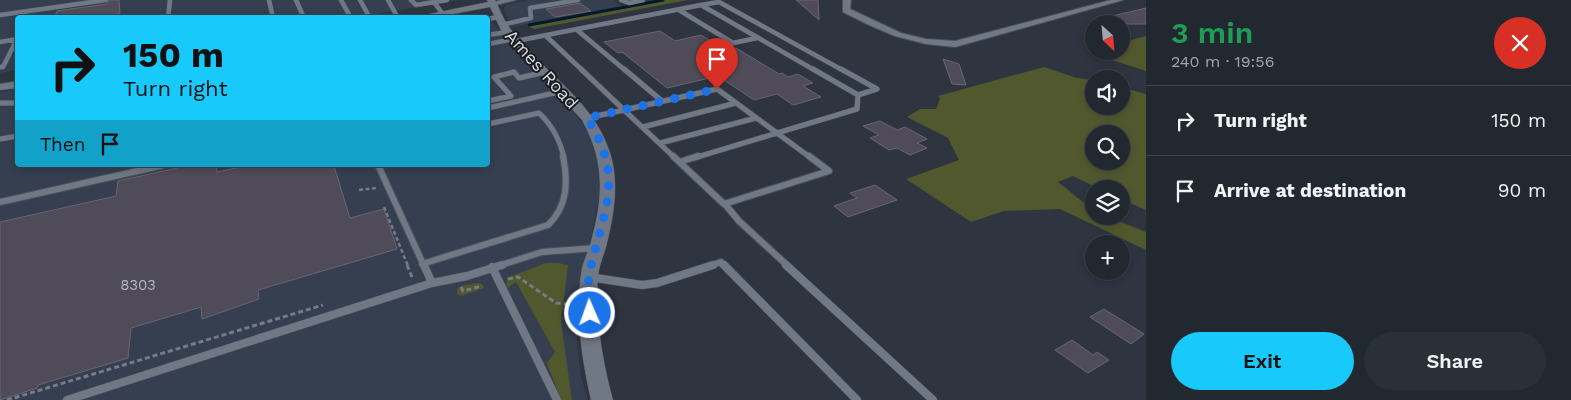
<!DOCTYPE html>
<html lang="en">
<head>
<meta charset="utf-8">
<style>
	body { margin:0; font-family:"Work Sans",sans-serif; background:#2a3038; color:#f1f3f6; height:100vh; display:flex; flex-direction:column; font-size:19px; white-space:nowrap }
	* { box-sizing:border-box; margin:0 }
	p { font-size:16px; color:#a2a6ab }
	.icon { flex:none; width:28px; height:28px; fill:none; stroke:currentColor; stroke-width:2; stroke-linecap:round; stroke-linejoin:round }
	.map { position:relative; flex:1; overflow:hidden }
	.drawer { display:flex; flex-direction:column; background:#222830; width:425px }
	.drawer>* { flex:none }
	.guide { position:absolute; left:15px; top:15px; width:475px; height:152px; border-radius:5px; box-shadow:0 2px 8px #0003,0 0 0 1px #3f444c; background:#17cafb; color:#111; overflow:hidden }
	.needle { width:32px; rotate:154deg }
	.buttons { position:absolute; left:1085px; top:15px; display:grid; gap:10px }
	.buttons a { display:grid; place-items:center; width:45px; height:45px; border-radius:50%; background:#222830; box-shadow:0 2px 8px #0003,0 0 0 1px #3f444c; font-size:25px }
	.pin { position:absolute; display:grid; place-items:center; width:42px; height:42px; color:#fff; margin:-51px -21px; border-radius:50% 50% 50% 0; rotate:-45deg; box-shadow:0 0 5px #0007 }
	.pin .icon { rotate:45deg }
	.me { position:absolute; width:55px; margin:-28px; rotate:358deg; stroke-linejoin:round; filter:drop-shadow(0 0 4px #0008) }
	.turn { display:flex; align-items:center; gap:18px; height:105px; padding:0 25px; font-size:22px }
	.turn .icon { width:65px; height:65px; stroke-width:2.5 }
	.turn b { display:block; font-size:35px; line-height:42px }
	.then { display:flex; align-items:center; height:48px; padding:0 25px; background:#0003; gap:10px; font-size:19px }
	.round { display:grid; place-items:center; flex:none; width:52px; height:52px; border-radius:26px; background:#2a3038 }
	.overview { display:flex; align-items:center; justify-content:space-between; height:85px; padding:0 25px }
	h1 { font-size:30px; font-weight:600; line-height:38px; color:#1e9e55 }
	.action { display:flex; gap:10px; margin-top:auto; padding:10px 25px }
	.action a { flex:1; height:58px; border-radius:30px; background:#17cafb; color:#111; font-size:20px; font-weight:600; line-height:58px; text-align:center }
	.action a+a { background:#2a3038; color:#f1f3f6 }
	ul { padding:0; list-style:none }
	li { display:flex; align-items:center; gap:15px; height:70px; padding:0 25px; border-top:1px solid #3f444c }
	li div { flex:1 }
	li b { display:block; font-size:19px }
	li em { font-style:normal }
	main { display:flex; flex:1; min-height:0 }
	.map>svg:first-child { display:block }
	.built { fill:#353f50 }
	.green { fill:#52582e; fill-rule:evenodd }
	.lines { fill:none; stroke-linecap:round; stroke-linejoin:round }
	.stream { stroke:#001a2e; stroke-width:3 }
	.building { fill:#4f4b58; stroke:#696572 }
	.service-far3-casing { stroke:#4b515b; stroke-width:5 }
	.service-far2-casing { stroke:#4b515b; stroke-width:6 }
	.service-far1-casing { stroke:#4b515b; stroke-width:8 }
	.service-casing { stroke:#4b515b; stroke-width:9 }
	.minor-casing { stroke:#4b515b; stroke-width:2 }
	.tertiary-casing { stroke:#4b515b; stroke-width:1 }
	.path-far1 { stroke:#757c85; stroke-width:2.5; stroke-dasharray:4 2.5; stroke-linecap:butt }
	.path { stroke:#757c85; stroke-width:3; stroke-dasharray:5 3; stroke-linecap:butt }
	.service-far3 { stroke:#717885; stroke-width:4.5 }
	.service-far2 { stroke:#717885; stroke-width:5 }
	.service-far1 { stroke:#717885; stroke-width:6 }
	.service { stroke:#717885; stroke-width:8 }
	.minor { fill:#717885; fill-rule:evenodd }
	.tertiary { fill:#717885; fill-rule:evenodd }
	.route { stroke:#1a73e8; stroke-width:9; stroke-dasharray:0 16.2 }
	.labels { text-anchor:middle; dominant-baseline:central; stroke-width:4; stroke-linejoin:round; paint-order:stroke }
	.number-label { font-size:15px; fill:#b2b5bd }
	.street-label { font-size:18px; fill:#d3d8df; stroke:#191d22 }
</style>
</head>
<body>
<main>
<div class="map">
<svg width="1146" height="400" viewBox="0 0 1146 400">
	<rect width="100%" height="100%" fill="#2e3540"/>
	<path class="built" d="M0 0H459L353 18H18L17 70 0 73Z
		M529 0H613L622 6 512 27 504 10 505 5Z
		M488 18 570 106 587 130 595 145 602 181 578 303 577 342 581 377 588 400H0V92L17 89 18 165H488Z"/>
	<path class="green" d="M654 0H688L534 29 526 25Z
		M1146 36V71L1093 54 1095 51H1121V43Z
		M1044 67 1077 78 1094 80V106H1121V87L1146 94V210L1121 199V189H1100L1073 176 1058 182 1094 211V216H1106L1146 232V250L1060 209 1004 211 971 222 906 179 959 160 948 138 907 117 920 109H936L940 99 938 96ZM1094 134H1121V161H1094Z
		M546 263H558L568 265 561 322 572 400H561L547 363 555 352 516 282 506 289 507 278Z
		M478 283 482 284 484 288 461 296 457 294V289L461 286Z"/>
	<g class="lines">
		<path class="stream" d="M529 25 663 0"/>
	</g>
	<path class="building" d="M110 0H119L120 13 116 14 115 18H54L57 11 107 4Z
		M796 0H818L819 20Z
		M580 3 591 11 555 17 546 9Z
		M1146 8V24H1128L1108 17Z
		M660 31 675 41 701 35 726 50 736 48 779 74 782 73 788 77 798 74 813 83 803 86 821 97 793 105 777 94 754 100 718 76 667 88 622 52 618 53 604 42Z
		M943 59 959 64 966 85 952 84Z
		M880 121 897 130 905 127 927 139 917 143 927 148 910 155 897 148 889 150 870 138 879 135 863 126Z
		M191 165H216L217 172 250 165H325L326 168 334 166 350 218 384 209 397 249 258 290 259 299 202 319 201 307 131 328 128 358 38 385 37 388 0 400V222L116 196 118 181Z
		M875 185 897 200 848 217 834 206 857 198 850 193Z
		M1104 309 1144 334 1131 344 1090 317Z
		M1072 340 1093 355 1097 352 1109 360 1088 373 1055 350Z"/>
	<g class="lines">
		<g class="service-far3-casing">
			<path id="service-far3" d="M269 0 273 18
				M296 0 304 18
				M341 0 351 18
				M360 0 370 18
				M388 0 398 18
				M411 0 416 5 447 0
				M621 0 629 3 643 0
				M434 2 442 13
				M701 5 816 71
				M701 5 719 2 844 71
				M679 10 733 43 757 38
				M0 15 106 0
				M168 18 170 0
				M488 19 498 17
				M502 25 531 18 530 8 578 0
				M577 30 626 71
				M488 35 507 32
				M546 36 583 71
				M516 41 701 5
				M0 42 18 39
				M488 44 514 39
				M0 67H3L17 39"/>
		</g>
		<g class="service-far2-casing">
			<path id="service-far2" d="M581 69 624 110 717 89 777 133 694 158
				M624 69 662 101
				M813 69 858 95 877 89 841 69
				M488 101 511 96 494 77 514 72 519 78 545 72
				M0 103H18
				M488 108 563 91
				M587 118 624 110 675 158
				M488 124 539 113C552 125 560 140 564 158
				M643 127 736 103
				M0 139 18 136
				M660 143 756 118
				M811 158 777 133 857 109 858 95"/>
		</g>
		<g class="service-far1-casing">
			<path id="service-far1" d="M673 156 724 204 829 171 809 156
				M680 162 698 156
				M378 165 424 266
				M0 202 164 165
				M724 203 739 221 788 266
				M422 264 548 225C568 206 568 182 563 156
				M498 266 542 252 596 248
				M709 266 721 262 725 266"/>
		</g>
		<g class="service-casing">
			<path id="service" d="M424 265 432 283
				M724 265 857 400
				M786 265 933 400
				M492 267 557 400
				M589 277 642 285 657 283 713 265
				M67 400 432 283 467 276 502 265"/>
		</g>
		<g class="minor-casing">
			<path id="minor" d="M501 0H516L492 6 488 4Z
				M843 0H851L850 9 901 33 926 39 955 41 1111 0H1123L955 47 926 44 895 36 869 25 843 12Z"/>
		</g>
		<g class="tertiary-casing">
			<path id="tertiary" d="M487 0H495C500 9 503 19 509 27 539 70 592 98 609 150 620 180 614 216 606 247 603 257 599 266 598 276 595 317 602 360 613 400H591C582 360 575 315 581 274 582 264 587 255 590 245 603 199 606 163 582 120L501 30 490 7 432 18H410L488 2Z
				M18 81V88L0 90V84Z"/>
		</g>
		<path class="path-far1" d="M359 190 377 188
			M384 207 408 266"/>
		<path class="path" d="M407 265 412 277
			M508 279 518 277 556 303 568 304
			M461 287 463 291 482 286
			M7 400 323 305"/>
		<use href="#service-far3" class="service-far3"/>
		<use href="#service-far2" class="service-far2"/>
		<use href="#service-far1" class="service-far1"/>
		<use href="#service" class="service"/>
		<use href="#minor" class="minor"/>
		<use href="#tertiary" class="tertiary"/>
	</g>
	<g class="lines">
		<path class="route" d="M590 313C590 301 587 287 589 275 602 212 627 180 587 118L717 89"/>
	</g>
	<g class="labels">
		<g class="number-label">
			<text x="138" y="285">8303</text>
		</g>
		<g class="street-label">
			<text transform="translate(542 69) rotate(48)">Ames Road</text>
		</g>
	</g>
</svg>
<div class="buttons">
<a><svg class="needle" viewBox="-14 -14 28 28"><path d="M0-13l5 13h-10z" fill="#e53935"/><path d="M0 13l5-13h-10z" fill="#a2a6ab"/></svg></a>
<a><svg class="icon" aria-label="sound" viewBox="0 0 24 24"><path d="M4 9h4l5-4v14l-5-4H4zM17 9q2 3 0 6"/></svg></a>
<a><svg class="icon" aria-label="search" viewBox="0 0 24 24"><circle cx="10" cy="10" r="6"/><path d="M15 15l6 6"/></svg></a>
<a><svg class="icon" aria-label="layers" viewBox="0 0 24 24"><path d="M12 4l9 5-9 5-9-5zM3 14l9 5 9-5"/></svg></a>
<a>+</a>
</div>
<div class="pin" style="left:717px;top:89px;background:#d93025"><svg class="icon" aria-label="arrive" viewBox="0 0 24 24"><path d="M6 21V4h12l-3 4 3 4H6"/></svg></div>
<svg class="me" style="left:590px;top:313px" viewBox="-20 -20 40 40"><circle r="17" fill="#1a73e8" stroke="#fff" stroke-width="3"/><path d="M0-11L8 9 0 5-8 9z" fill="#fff"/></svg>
<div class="guide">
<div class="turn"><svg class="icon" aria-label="right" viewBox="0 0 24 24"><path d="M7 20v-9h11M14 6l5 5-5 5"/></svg><div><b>150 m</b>Turn right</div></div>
<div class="then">Then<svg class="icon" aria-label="arrive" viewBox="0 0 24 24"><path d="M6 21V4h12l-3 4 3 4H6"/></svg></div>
</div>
</div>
<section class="drawer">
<div class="overview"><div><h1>3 min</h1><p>240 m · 19:56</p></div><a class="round" style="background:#d93025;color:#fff"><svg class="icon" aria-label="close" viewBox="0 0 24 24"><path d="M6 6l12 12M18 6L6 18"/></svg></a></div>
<ul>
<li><svg class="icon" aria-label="right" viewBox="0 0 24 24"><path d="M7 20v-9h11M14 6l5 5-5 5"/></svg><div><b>Turn right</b></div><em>150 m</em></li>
<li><svg class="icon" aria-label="arrive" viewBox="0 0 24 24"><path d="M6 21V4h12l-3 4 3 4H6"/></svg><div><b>Arrive at destination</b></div><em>90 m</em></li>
</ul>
<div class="action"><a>Exit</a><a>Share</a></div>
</section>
</main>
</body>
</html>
